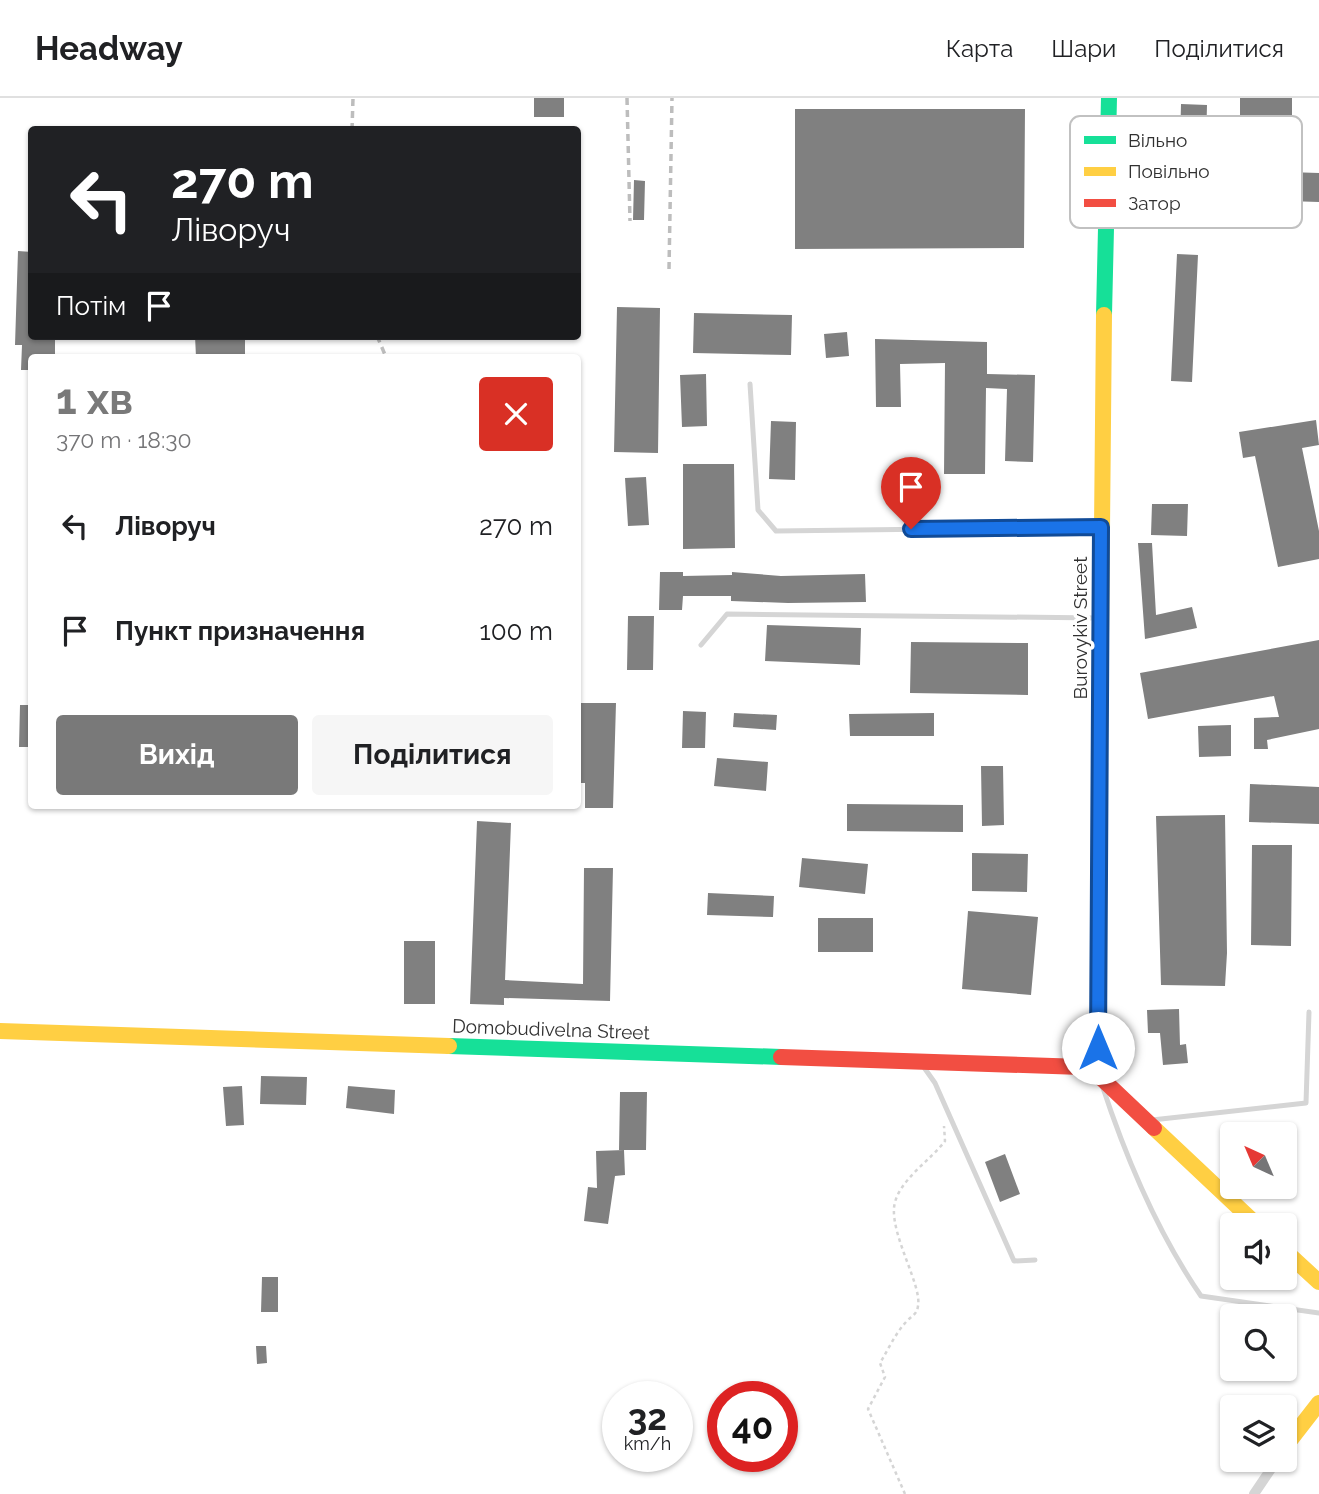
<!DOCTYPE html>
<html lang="uk">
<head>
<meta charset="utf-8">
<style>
	body { margin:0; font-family:Raleway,sans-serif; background:#f6f6f6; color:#202124; height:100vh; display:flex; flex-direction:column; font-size:26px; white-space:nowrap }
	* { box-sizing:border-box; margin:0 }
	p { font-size:23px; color:#757577 }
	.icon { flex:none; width:38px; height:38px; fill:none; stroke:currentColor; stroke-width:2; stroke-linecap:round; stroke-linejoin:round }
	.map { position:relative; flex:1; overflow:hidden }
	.sheet { position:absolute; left:28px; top:256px; width:553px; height:455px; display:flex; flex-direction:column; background:#fff; border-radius:7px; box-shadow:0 2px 5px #0004 }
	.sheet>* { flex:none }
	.hud { position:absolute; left:28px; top:28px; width:553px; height:214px; border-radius:7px; box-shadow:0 2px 5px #0004; background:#202124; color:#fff; overflow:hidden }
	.needle { width:46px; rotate:316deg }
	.buttons { position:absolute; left:1220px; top:1024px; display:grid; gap:14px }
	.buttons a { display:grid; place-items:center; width:77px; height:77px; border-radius:7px; background:#fff; box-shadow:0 2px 5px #0004; font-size:35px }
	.speed { position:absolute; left:602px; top:1283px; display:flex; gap:14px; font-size:35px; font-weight:700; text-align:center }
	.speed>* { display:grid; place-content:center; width:91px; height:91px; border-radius:50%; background:#fff; box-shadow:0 2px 5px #0004; line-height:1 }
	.speed small { font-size:18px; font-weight:400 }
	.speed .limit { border:10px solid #d22; background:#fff; color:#111 }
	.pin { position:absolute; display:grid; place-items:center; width:60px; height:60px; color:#fff; margin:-72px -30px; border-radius:50% 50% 50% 0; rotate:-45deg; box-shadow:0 0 7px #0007 }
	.pin .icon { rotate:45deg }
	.me { position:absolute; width:77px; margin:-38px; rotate:0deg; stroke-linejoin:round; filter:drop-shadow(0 0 5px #0008) }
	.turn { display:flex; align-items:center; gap:24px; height:147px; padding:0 28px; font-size:32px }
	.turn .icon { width:91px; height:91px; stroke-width:2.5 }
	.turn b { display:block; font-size:49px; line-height:60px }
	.then { display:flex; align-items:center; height:66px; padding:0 28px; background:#0003; gap:14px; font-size:26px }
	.round { display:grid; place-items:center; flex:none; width:74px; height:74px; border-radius:7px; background:#f6f6f6 }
	.summary { display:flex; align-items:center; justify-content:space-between; height:119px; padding:0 28px }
	h1 { font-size:42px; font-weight:700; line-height:52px; color:#797979 }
	.action { display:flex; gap:14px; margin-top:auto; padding:14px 28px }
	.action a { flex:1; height:80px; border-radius:7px; background:#797979; color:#fff; font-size:28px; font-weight:700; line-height:80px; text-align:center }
	.action a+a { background:#f6f6f6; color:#202124 }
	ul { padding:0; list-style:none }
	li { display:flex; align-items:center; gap:21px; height:105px; padding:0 28px }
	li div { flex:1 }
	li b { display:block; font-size:26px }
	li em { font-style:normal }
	header { display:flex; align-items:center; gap:42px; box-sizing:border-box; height:98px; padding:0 35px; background:#fff; border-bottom:2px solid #e0e0e0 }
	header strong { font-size:33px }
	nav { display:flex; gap:38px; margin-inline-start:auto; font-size:24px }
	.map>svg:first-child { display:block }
	.building { fill:#808080 }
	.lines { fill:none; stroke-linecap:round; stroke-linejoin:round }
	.path { stroke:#d5d5d5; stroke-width:2.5; stroke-dasharray:3.5 3.5; stroke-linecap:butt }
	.lane { stroke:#d5d5d5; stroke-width:5 }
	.street { stroke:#d5d5d5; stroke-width:10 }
	.fast { stroke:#16e098; stroke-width:16 }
	.slow { stroke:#ffcf43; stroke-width:16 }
	.jam { stroke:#f24e42; stroke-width:16 }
	.rail { stroke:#bdbdbd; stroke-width:3.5; stroke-dasharray:7 5; stroke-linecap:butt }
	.route-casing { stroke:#114b97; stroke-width:18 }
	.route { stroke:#1a73e8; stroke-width:12 }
	.labels { text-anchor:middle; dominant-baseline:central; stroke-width:7; stroke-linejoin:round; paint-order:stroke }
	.street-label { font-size:19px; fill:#313131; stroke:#fff }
	.key { fill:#fff; stroke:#c1c1c1; stroke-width:2 }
	.key-label { font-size:19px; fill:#313131 }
</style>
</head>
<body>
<header>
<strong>Headway</strong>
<nav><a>Карта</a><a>Шари</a><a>Поділитися</a></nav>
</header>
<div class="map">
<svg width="1319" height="1396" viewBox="0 0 1319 1396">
	<rect width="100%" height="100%" fill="#fff"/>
	<path class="building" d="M534 0H564V19H534Z
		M1240 0H1292V45H1240Z
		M1181 6 1207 7 1204 125H1178Z
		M795 11H1025L1024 150 795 151Z
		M1288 74 1319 75V104L1287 103Z
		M634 82 645 83 644 122H633Z
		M18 153 32 154V238H55V259H32V272H21L22 247H15Z
		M1177 156 1198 157 1192 284 1171 283Z
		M617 209 660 210 658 355 614 354Z
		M694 215 792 217 791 257 693 255Z
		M847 234 849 258 826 260 824 236Z
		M195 238H245V259H196Z
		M875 241 987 244V276L1035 277 1033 364 1005 363 1007 291 986 290 985 376H944L945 265 900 266 901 309H876Z
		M706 276 707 328 682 329 680 277Z
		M1316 322 1319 347 1302 350 1319 433V461L1278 469 1255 358 1243 360 1239 334Z
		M771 323 796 324 795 382 769 381Z
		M683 366H734L735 450 683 451Z
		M646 379 649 427 628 428 625 380Z
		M1152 406H1188L1187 438 1151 437Z
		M1138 445H1152L1156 517 1192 509 1197 530 1145 541Z
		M660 474H683V478L732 477V474L781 478 865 476 866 504 788 505 731 503V498H683L682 512H659Z
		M628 518H654L653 572H627Z
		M767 527 861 530 860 567 765 563Z
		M1319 542V631L1267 642 1268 651H1254V620L1279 619 1274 598 1148 621 1140 575Z
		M911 544 1028 545V597L910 595Z
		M578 605H616L613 710H585V685H578Z
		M20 607H32V649H19Z
		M683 613 706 614 705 650H682Z
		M734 615 777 617 776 632 733 629Z
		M934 615V638H850L849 616Z
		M1231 627V658L1199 659 1198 628Z
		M717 660 768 664 766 693 714 688Z
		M981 668H1003L1004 727 982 728Z
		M1250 686 1319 689V726L1249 724Z
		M847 706 963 707V734L847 733Z
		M1225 717 1227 855 1225 888 1161 887 1156 718Z
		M477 723 511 725 505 882 583 886 584 770H613L610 903 504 900V907L470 906Z
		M1252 747H1292L1291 848 1251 847Z
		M972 755 1028 756 1027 794 972 793Z
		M802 760 868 766 865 796 799 789Z
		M708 795 774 798 773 819 707 817Z
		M968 813 1038 819 1031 897 962 891Z
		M818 820H873V854H818Z
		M404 843H435V906H404Z
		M1179 911 1180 947 1186 946 1188 965 1163 967 1160 935H1148L1147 912Z
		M261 978 307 979 306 1007 260 1006Z
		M242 988 244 1027 226 1028 223 989Z
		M348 988 395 992 394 1016 346 1010Z
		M620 994H647L646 1052H619Z
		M624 1052 625 1077 615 1078 608 1126 584 1123 588 1089 597 1090 596 1053Z
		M1005 1056 1020 1096 1000 1104 985 1064Z
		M262 1179H278V1214H261Z
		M256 1248H266L267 1265 257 1266Z"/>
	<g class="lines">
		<path class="path" d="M905 1396 868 1311 885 1279 880 1265C888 1252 895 1236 906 1224 911 1218 917 1217 918 1208 922 1188 892 1140 894 1110 896 1084 931 1062 945 1043L944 1028"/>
		<path class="lane" d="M750 286 758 412 776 433 1098 429
			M701 547 727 516 1098 520
			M923 968 935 985 1014 1163 1035 1162
			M1102 987C1126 1060 1157 1134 1201 1198L1319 1215
			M1152 1022 1306 1005 1309 914"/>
		<path class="street" d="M1254 1396 1277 1362"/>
		<path class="fast" d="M1104 217 1109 0
			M449 948 781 959"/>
		<path class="slow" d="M1100 645 1104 217
			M0 933 449 948
			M1154 1030 1257 1127
			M1284 1152 1319 1184
			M1284 1350 1319 1305"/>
		<path class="jam" d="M781 959 1082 969 1098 977 1154 1030
			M1098 977 1100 645"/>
		<path class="rail" d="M627 0 630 123
			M352 32 353 0
			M669 171 672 0
			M377 238 386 259"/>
	</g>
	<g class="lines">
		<g class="route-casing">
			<path id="route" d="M911 431 1101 429 1098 950"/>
		</g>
		<use href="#route" class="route"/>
	</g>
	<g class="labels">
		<g class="street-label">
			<text transform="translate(1080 530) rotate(-90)">Burovykiv Street</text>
			<text transform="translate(551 931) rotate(2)">Domobudivelna Street</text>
		</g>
	</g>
	<rect x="1070" y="18" width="232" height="112" rx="10" class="key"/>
	<rect x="1084" y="38" width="32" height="8" fill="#16e098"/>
	<rect x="1084" y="69" width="32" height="9" fill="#ffcf43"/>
	<rect x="1084" y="101" width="32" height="8" fill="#f24e42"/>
	<g class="key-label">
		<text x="1128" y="49">Вільно</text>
		<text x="1128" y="80">Повільно</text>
		<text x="1128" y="112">Затор</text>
	</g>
</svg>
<div class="buttons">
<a><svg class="needle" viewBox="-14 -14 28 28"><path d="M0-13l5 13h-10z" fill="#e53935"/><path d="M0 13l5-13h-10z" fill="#757577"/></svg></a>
<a><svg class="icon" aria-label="sound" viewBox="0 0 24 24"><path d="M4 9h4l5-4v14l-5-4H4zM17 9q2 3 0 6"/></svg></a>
<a><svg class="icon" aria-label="search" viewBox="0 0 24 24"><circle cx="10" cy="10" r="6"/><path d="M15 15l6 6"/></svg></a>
<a><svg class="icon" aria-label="layers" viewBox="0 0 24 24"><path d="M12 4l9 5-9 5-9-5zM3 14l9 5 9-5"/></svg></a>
</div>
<div class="speed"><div>32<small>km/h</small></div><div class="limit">40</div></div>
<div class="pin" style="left:911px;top:431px;background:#d93025"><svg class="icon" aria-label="arrive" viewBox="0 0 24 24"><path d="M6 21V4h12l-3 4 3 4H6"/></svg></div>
<svg class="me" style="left:1098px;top:950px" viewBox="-20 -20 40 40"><circle r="19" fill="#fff"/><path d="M0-13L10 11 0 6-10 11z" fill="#1a73e8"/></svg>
<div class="hud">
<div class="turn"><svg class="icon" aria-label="left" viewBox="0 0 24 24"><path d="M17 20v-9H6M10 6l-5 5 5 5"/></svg><div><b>270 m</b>Ліворуч</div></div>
<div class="then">Потім<svg class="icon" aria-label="arrive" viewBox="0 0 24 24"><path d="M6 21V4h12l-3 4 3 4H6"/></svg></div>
</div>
<section class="sheet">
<div class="summary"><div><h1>1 хв</h1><p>370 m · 18:30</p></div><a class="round" style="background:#d93025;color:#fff"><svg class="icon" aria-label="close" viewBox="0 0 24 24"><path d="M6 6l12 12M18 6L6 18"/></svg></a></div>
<ul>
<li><svg class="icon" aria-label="left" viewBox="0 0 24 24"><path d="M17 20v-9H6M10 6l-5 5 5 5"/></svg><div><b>Ліворуч</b></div><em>270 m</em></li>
<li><svg class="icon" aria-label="arrive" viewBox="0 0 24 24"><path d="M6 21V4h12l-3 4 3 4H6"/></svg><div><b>Пункт призначення</b></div><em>100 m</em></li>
</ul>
<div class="action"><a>Вихід</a><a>Поділитися</a></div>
</section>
</div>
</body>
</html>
